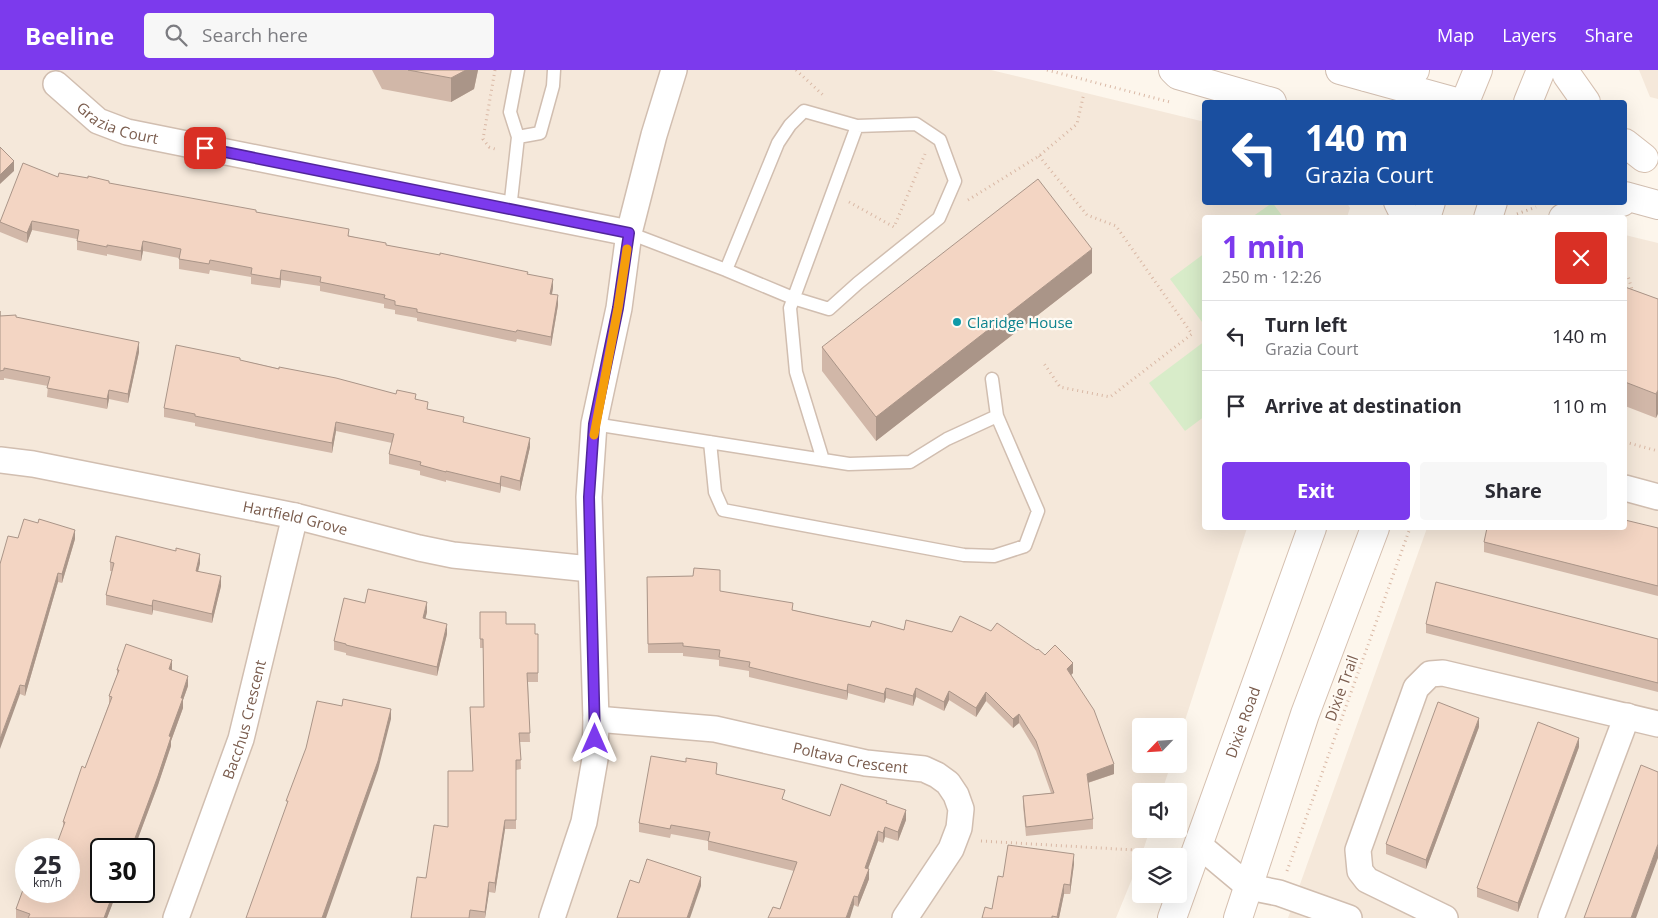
<!DOCTYPE html>
<html lang="en">
<head>
<meta charset="utf-8">
<style>
	body { margin:0; font-family:"Open Sans",sans-serif; background:#f7f7f7; color:#2b2b33; height:100vh; display:flex; flex-direction:column; font-size:19px; white-space:nowrap }
	* { box-sizing:border-box; margin:0 }
	p { font-size:16px; color:#7c7c81 }
	.icon { flex:none; width:28px; height:28px; fill:none; stroke:currentColor; stroke-width:2; stroke-linecap:round; stroke-linejoin:round }
	.map { position:relative; flex:1; overflow:hidden }
	.sheet { position:absolute; left:1202px; top:145px; width:425px; height:315px; display:flex; flex-direction:column; background:#fff; border-radius:5px; box-shadow:0 5px 20px #0002 }
	.sheet>* { flex:none }
	.banner { position:absolute; left:1202px; top:30px; width:425px; height:105px; border-radius:5px; box-shadow:0 5px 20px #0002; background:#1a4fa0; color:#fff; overflow:hidden }
	.needle { width:32px; rotate:245deg }
	.buttons { position:absolute; left:1132px; top:648px; display:grid; gap:10px }
	.buttons a { display:grid; place-items:center; width:55px; height:55px; border-radius:5px; background:#fff; box-shadow:0 5px 20px #0002; font-size:25px }
	.speed { position:absolute; left:15px; top:768px; display:flex; gap:10px; font-size:25px; font-weight:700; text-align:center }
	.speed>* { display:grid; place-content:center; width:65px; height:65px; border-radius:50%; background:#fff; box-shadow:0 5px 20px #0002; line-height:1 }
	.speed small { font-size:12px; font-weight:400 }
	.speed .limit { border:2px solid #111; border-radius:8px; background:#fff; color:#111 }
	.pin { position:absolute; display:grid; place-items:center; width:42px; height:42px; color:#fff; margin:-21px; border-radius:10px; box-shadow:0 2px 8px #0006 }
	.me { position:absolute; width:55px; margin:-28px; rotate:0deg; stroke-linejoin:round; filter:drop-shadow(0 0 4px #0008) }
	.turn { display:flex; align-items:center; gap:18px; height:105px; padding:0 20px; font-size:22px }
	.turn .icon { width:65px; height:65px; stroke-width:2.5 }
	.turn b { display:block; font-size:35px; line-height:42px }
	.round { display:grid; place-items:center; flex:none; width:52px; height:52px; border-radius:5px; background:#f7f7f7 }
	.headline { display:flex; align-items:center; justify-content:space-between; height:85px; padding:0 20px }
	h1 { font-size:30px; font-weight:700; line-height:38px; color:#7c3aed }
	.action { display:flex; gap:10px; margin-top:auto; padding:10px 20px }
	.action a { flex:1; height:58px; border-radius:5px; background:#7c3aed; color:#fff; font-size:20px; font-weight:700; line-height:58px; text-align:center }
	.action a+a { background:#f7f7f7; color:#2b2b33 }
	ul { padding:0; list-style:none }
	li { display:flex; align-items:center; gap:15px; height:70px; padding:0 20px; border-top:1px solid #e1e1e2 }
	li div { flex:1 }
	li b { display:block; font-size:19px }
	li em { font-style:normal }
	header { display:flex; align-items:center; gap:30px; box-sizing:border-box; height:70px; padding:0 25px; background:#7c3aed; color:#fff }
	header strong { font-size:24px }
	nav { display:flex; gap:28px; margin-inline-start:auto; font-size:18px }
	.search { width:350px; height:45px; background:#f7f7f7; display:flex; align-items:center; gap:12px; box-sizing:border-box; padding:0 18px; border-radius:5px; color:#7c7c81; font-size:19px }
	.map>svg:first-child { display:block }
	.residential { fill:#f5e8da; fill-rule:evenodd }
	.green { fill:#d8ecc9 }
	.lines { fill:none; stroke-linecap:round; stroke-linejoin:round }
	.service-casing { stroke:#d1beb0; stroke-width:15 }
	.minor-casing { stroke:#d1beb0; stroke-width:28 }
	.tertiary-casing { stroke:#d1beb0; stroke-width:30 }
	.secondary-casing { stroke:#d6c0b0; stroke-width:30 }
	.path { stroke:#d9b8a5; stroke-width:3; stroke-dasharray:1 4; stroke-linecap:butt }
	.service { stroke:#fff; stroke-width:12 }
	.minor { stroke:#fff; stroke-width:25 }
	.tertiary { stroke:#fff; stroke-width:28 }
	.secondary { stroke:#fff; stroke-width:28 }
	.wall { fill:#d1b7a8 }
	.shaded-wall { fill:#aa9588 }
	.building { fill:#f3d5c3; stroke:#aa9588 }
	.route-casing { stroke:#51269a; stroke-width:12 }
	.route { stroke:#7c3aed; stroke-width:9 }
	.slow { stroke:#f59e0b; stroke-width:9 }
	.culture-dot { fill:#0f9aa8; stroke:#fffaf3; stroke-width:2 }
	.labels { text-anchor:middle; dominant-baseline:central; stroke-width:4.5; stroke-linejoin:round; paint-order:stroke }
	.street-label { font-size:15px; fill:#7a5c4d; stroke:#fffaf3 }
	.culture-label { font-size:15px; fill:#0d838f; stroke:#fffaf3; text-anchor:start }
</style>
</head>
<body>
<header>
<strong>Beeline</strong>
<div class="search"><svg class="icon" aria-label="search" viewBox="0 0 24 24"><circle cx="10" cy="10" r="6"/><path d="M15 15l6 6"/></svg>Search here</div>
<nav><a>Map</a><a>Layers</a><a>Share</a></nav>
</header>
<div class="map">
<svg width="1658" height="848" viewBox="0 0 1658 848">
	<rect width="100%" height="100%" fill="#fdf6ec"/>
	<path class="residential" d="M0 0H991L1205 52V132L1347 133 1350 138 1347 147 1205 148V458H1247L1179 669V656H1141V694H1171L1162 721H1141V759H1150L1141 787 1116 848H0ZM26 779H69V821H26ZM101 779H144V821H101Z
		M1639 0H1658V29L1650 27Z
		M1625 165 1658 173V848H1288L1427 458H1625Z"/>
	<path class="green" d="M1272 132 1283 147H1252L1272 133Z
		M1205 183V256L1170 209Z
		M1205 271V346L1185 361 1149 313Z"/>
	<g class="lines">
		<g class="service-casing">
			<path id="service" d="M518 67 540 63 553 16 554 0
				M510 139 518 67 510 42 518 0
				M629 163 726 200 793 228 829 239 858 213 939 148 955 111 940 70 916 54 857 56 804 41 790 55 778 73 726 200
				M594 354 849 394 910 392 947 369 997 346
				M710 372 715 422 723 440 964 485 994 486 1025 476 1038 441 997 346 992 309
				M823 390 796 302 790 238 857 56"/>
		</g>
		<g class="minor-casing">
			<g id="minor">
				<path id="s1" d="M56 14 98 51 127 62 629 163"/>
				<path id="s2" d="M0 390 33 394 295 446 419 478 453 485 590 499"/>
				<path d="M1625 418 1658 427"/>
				<path id="s3" d="M596 649 715 659 866 693 924 699 937 705 948 713 956 725 961 739 959 758 951 779 905 848"/>
				<path d="M1200 776 1249 817 1279 823 1349 848"/>
				<path id="s4" d="M176 848 241 669 295 446"/>
				<path d="M552 848 584 752 595 689 596 649 589 427 594 354 619 238 629 163 654 65 674 0"/>
				<path d="M1445 848 1367 810 1360 801 1358 780 1416 618 1430 604 1443 603 1658 654"/>
				<path d="M1551 848 1627 646"/>
			</g>
		</g>
		<g class="tertiary-casing">
			<path id="tertiary" d="M1173 0 1178 5 1272 32
				M1340 0 1456 32
				M1625 126 1658 135"/>
		</g>
		<g class="secondary-casing">
			<g id="secondary">
				<path d="M1565 0 1567 5 1586 32"/>
				<path d="M1366 7C1382 7 1402 11 1415 0"/>
				<path d="M1465 32 1478 0"/>
				<path d="M1528 32 1541 0"/>
				<path d="M1625 73 1644 88"/>
				<path d="M1398 132 1406 148"/>
				<path d="M1426 148 1431 132"/>
				<path d="M1488 148 1493 132"/>
				<path d="M1563 148 1622 132"/>
				<path id="s5" d="M1172 848 1312 458"/>
				<path d="M1238 848 1305 644 1375 458"/>
			</g>
		</g>
		<path class="path" d="M495 0 483 69 489 77 498 80
			M796 0 823 25
			M1047 0 1170 32
			M1039 86 1087 145 1116 156 1192 264 1110 327 1060 317 1043 292
			M968 130 1039 86 1077 54 1084 23
			M849 132 894 157 925 84
			M1517 144 1536 137
			M1625 205 1628 206 1633 223
			M1625 372 1658 381
			M981 771 1152 781
			M1287 801 1410 458"/>
		<use href="#service" class="service"/>
		<use href="#minor" class="minor"/>
		<use href="#tertiary" class="tertiary"/>
		<use href="#secondary" class="secondary"/>
	</g>
	<path class="wall" d="M372 0H478L474 19 451 32 382 19Z
		M58 107 109 114 256 142 386 175 528 204 553 218 552 224 558 235 551 276 517 269 516 272 417 251V248L395 244V240L384 238V234L320 221V216L281 210 280 218 251 214V207L210 200 209 204 179 199V188L143 181 141 191 107 184V186L77 180V169L32 160 27 173 0 162V151Z
		M1092 203 876 371 822 301V277Z
		M1625 217 1658 229 1656 348 1625 336Z
		M0 241V246L16 247 139 282 128 333 109 329 107 339 47 327 48 316 4 308V310H0Z
		M240 290 416 329 428 340 464 352 530 377 520 421 501 416 500 423 446 410V412L420 405V401L389 394V384L392 373 336 361 332 383 195 356V353L164 347V338Z
		M1658 458V526L1484 482V472Z
		M18 468 75 469 62 513 58 512 25 626 20 624Z
		M110 492 200 493 198 501 221 516 212 553 153 540 152 545 106 535V525L112 501H110Z
		M693 506 720 521 793 540 870 557 952 562 991 561 1045 585 1073 603 1071 605 1114 704 1088 713 1093 749V759L1026 766 1023 736V726L1051 723 1036 681 1019 653 1013 658 986 631 976 647 949 630 944 641 916 627 913 636 886 628 884 633 848 623 847 630 749 607V601L719 596V590L683 586V583H648L647 507Z
		M365 533 427 542 425 549 447 564 437 606 346 585V583L334 580V571Z
		M480 542 506 554 535 564H538V612H528L530 672H520L521 699 516 700V759H505L495 823 489 822 485 848H411L426 808 473 701 470 637H484L483 578H480Z
		M1426 554 1658 569V622L1426 563Z
		M172 599V600L188 616 183 630V638L171 671V676L158 715 134 779H101L112 835 107 848H16V839L38 822 69 821 63 752 85 698 109 634V626L117 605V600Z
		M1479 657 1426 799 1386 784V774Z
		M1579 677 1518 842 1477 827V818Z
		M686 692 784 730 830 746 887 733 906 750 898 771 885 767 883 773 878 771 868 799 869 809 858 837 854 835 780 839 794 801 708 780V771L671 764 670 768 639 762V753Z
		M1074 794 1070 824H1064L1059 848H982L992 839 1003 807Z"/>
	<path class="shaded-wall" d="M466 0H478L474 19 451 32V8Z
		M14 91V101L0 114V105Z
		M32 151V160L27 173V163Z
		M143 171V181L141 191V181Z
		M1092 179V203L876 371V347Z
		M281 200V210L280 218V209Z
		M553 209V218L550 233V224Z
		M558 225V235L551 276V267Z
		M139 272V282L128 333V324Z
		M109 320V329L107 339V329Z
		M1658 320V344L1656 348V324Z
		M336 352V361L332 383V373Z
		M530 368V377L520 421V411Z
		M501 406V416L500 423V414Z
		M75 460V469L62 513V504Z
		M200 484V493L196 510V501Z
		M58 503V512L25 626V616Z
		M221 506V516L212 553V544Z
		M153 530V540L152 545V536Z
		M427 532V542L423 558V548Z
		M447 554V564L437 606V597Z
		M172 590V599L169 609V599Z
		M1073 593V603L1067 609V599Z
		M188 606V616L183 630V638L171 671V676L158 715 134 779H131L169 666Z
		M848 614V623L847 630V621Z
		M20 615V624L0 679V669Z
		M886 618V628L884 633V624Z
		M916 618V627L913 636V626Z
		M949 621V630L944 641V632Z
		M986 622V631L976 647V638Z
		M391 639V649L378 700 326 848H322Z
		M1019 644V653L1013 658V649Z
		M1479 648V657L1426 799V790Z
		M1579 668V677L1518 842V833Z
		M1114 694V704L1087 713V704Z
		M906 740V750L898 771V762Z
		M505 750V759L495 823V813Z
		M885 757V767L883 773V763Z
		M878 761V771L865 807V798Z
		M1658 774V788L1636 848H1631Z
		M1074 784V794L1070 824V815Z
		M869 799V809L858 837V827Z
		M701 807V816L690 848H687Z
		M489 812V822L485 848V842Z
		M1064 814V824L1059 848H1057Z
		M114 821H118L112 835 107 848H104Z
		M854 826V835L850 848H846Z"/>
	<path class="building" d="M408 0H466L451 8Z
		M0 77 14 91 0 105Z
		M23 93 58 107 59 103 88 108V106L109 111V113L256 140V142L349 159 348 166 386 173V175L440 185V183L528 202 527 204 553 209 550 224 558 225 551 267 517 260 516 262 417 242V239L395 235V231L384 228 385 225 320 212 321 207 281 200 280 209 251 204 252 198 210 190 209 194 179 189 181 179 143 171 141 181 107 175V177L77 171 79 160 32 151 27 163 0 152Z
		M1038 109 1092 179 876 347 822 277Z
		M1625 217 1658 229V320L1656 324 1625 312Z
		M0 241V246L16 245V247L139 272 128 324 109 320 107 329 47 318 50 307 4 298V300L0 301Z
		M176 275 240 288V290L279 299V297L336 308 396 324 397 320 416 324 415 329 428 332 427 339 464 347 463 352 530 368 520 411 501 406 500 414 446 401V402L420 395 421 392 389 384 394 364 336 352 332 373 195 346V344L164 338Z
		M24 449 38 453 39 449 75 460 62 504 58 503 25 616 20 615 0 669V494L8 466 18 468Z
		M1625 450 1658 458V516L1484 472 1487 458H1625Z
		M116 466 176 481V478L200 484 196 501 221 506 212 544 153 530 152 536 106 525 114 493 110 492Z
		M694 498 720 500V521L793 533 792 540 870 557 872 551 904 560 906 550 952 562 960 546 991 561 997 553 1037 580 1038 579 1045 585 1055 575 1073 593 1067 599 1094 640 1114 694 1087 704 1093 749 1026 757 1023 726 1054 723 1036 671 1019 644 1013 649 986 622 976 638 949 621 944 632 916 618 913 626 886 618 884 624 848 614 847 621 749 597 750 592 719 587 720 580 683 576V573L648 574 647 507 693 506Z
		M1436 512 1658 569V613L1426 554Z
		M368 519 427 532 423 548 447 554 437 597 346 575V574L334 571 344 528 365 533Z
		M480 542H506V554H535V564H538V603H527L530 663H519L521 690H516V750H505L495 813 489 812 485 842 470 840 469 848H411L417 807 426 808 434 755 448 757V701H473L470 637H484L483 569H480Z
		M126 574 172 590 169 599 188 606 181 628H183L169 666 171 667 158 706 131 779H101V821H114L104 848H28L30 844 16 839 24 817 26 818V821H35L38 822 39 821H69V779H55L65 752H63L82 696 85 698 112 627 109 626 119 600H117Z
		M343 629 391 639 378 691 322 848H246L288 731H286L306 678 317 631 342 636Z
		M1438 632 1479 648 1426 790 1386 774Z
		M1538 652 1579 668 1518 833 1477 818Z
		M651 686 686 692V688L717 693 716 704 785 720 782 729 830 746 841 714 887 731 886 733 906 740 898 762 885 757 883 763 878 761 865 798 869 799 858 827 854 826 846 848H768L773 837 780 839 797 792 708 771 710 762 671 755 670 759 639 753Z
		M1641 695 1658 702V774L1631 848H1584Z
		M1008 775 1074 784 1070 815 1064 814 1057 847 1052 846V848H982L985 837 992 839 998 806 1003 807Z
		M647 789 701 807 687 848H617L630 810 639 813Z"/>
	<g class="lines">
		<g class="route-casing">
			<path id="route" d="M205 78 629 163 618 238 594 354 589 427 595 669"/>
		</g>
		<use href="#route" class="route"/>
		<path class="slow" d="M594 365 618 238 627 179"/>
	</g>
	<circle class="culture-dot" cx="957" cy="252" r="5"/>
	<g class="labels">
		<g class="street-label">
			<text stroke="none"><textPath href="#s1" startOffset="75">Grazia Court</textPath></text>
			<text stroke="none"><textPath href="#s2" startOffset="301">Hartfield Grove</textPath></text>
			<text transform="translate(1341 618) rotate(-70)">Dixie Trail</text>
			<text stroke="none"><textPath href="#s4" startOffset="210">Bacchus Crescent</textPath></text>
			<text stroke="none"><textPath href="#s5" startOffset="208">Dixie Road</textPath></text>
			<text stroke="none"><textPath href="#s3" startOffset="258">Poltava Crescent</textPath></text>
		</g>
		<g class="culture-label">
			<text x="967" y="252">Claridge House</text>
		</g>
	</g>
</svg>
<div class="buttons">
<a><svg class="needle" viewBox="-14 -14 28 28"><path d="M0-13l5 13h-10z" fill="#e53935"/><path d="M0 13l5-13h-10z" fill="#7c7c81"/></svg></a>
<a><svg class="icon" aria-label="sound" viewBox="0 0 24 24"><path d="M4 9h4l5-4v14l-5-4H4zM17 9q2 3 0 6"/></svg></a>
<a><svg class="icon" aria-label="layers" viewBox="0 0 24 24"><path d="M12 4l9 5-9 5-9-5zM3 14l9 5 9-5"/></svg></a>
</div>
<div class="speed"><div>25<small>km/h</small></div><div class="limit">30</div></div>
<div class="pin" style="left:205px;top:78px;background:#d93025"><svg class="icon" aria-label="arrive" viewBox="0 0 24 24"><path d="M6 21V4h12l-3 4 3 4H6"/></svg></div>
<svg class="me" style="left:595px;top:669px" viewBox="-20 -20 40 40"><path d="M0-17L14 15 0 8-14 15z" fill="#7c3aed" stroke="#fff" stroke-width="4"/></svg>
<div class="banner">
<div class="turn"><svg class="icon" aria-label="left" viewBox="0 0 24 24"><path d="M17 20v-9H6M10 6l-5 5 5 5"/></svg><div><b>140 m</b>Grazia Court</div></div>
</div>
<section class="sheet">
<div class="headline"><div><h1>1 min</h1><p>250 m · 12:26</p></div><a class="round" style="background:#d93025;color:#fff"><svg class="icon" aria-label="close" viewBox="0 0 24 24"><path d="M6 6l12 12M18 6L6 18"/></svg></a></div>
<ul>
<li><svg class="icon" aria-label="left" viewBox="0 0 24 24"><path d="M17 20v-9H6M10 6l-5 5 5 5"/></svg><div><b>Turn left</b><p>Grazia Court</p></div><em>140 m</em></li>
<li><svg class="icon" aria-label="arrive" viewBox="0 0 24 24"><path d="M6 21V4h12l-3 4 3 4H6"/></svg><div><b>Arrive at destination</b></div><em>110 m</em></li>
</ul>
<div class="action"><a>Exit</a><a>Share</a></div>
</section>
</div>
</body>
</html>
